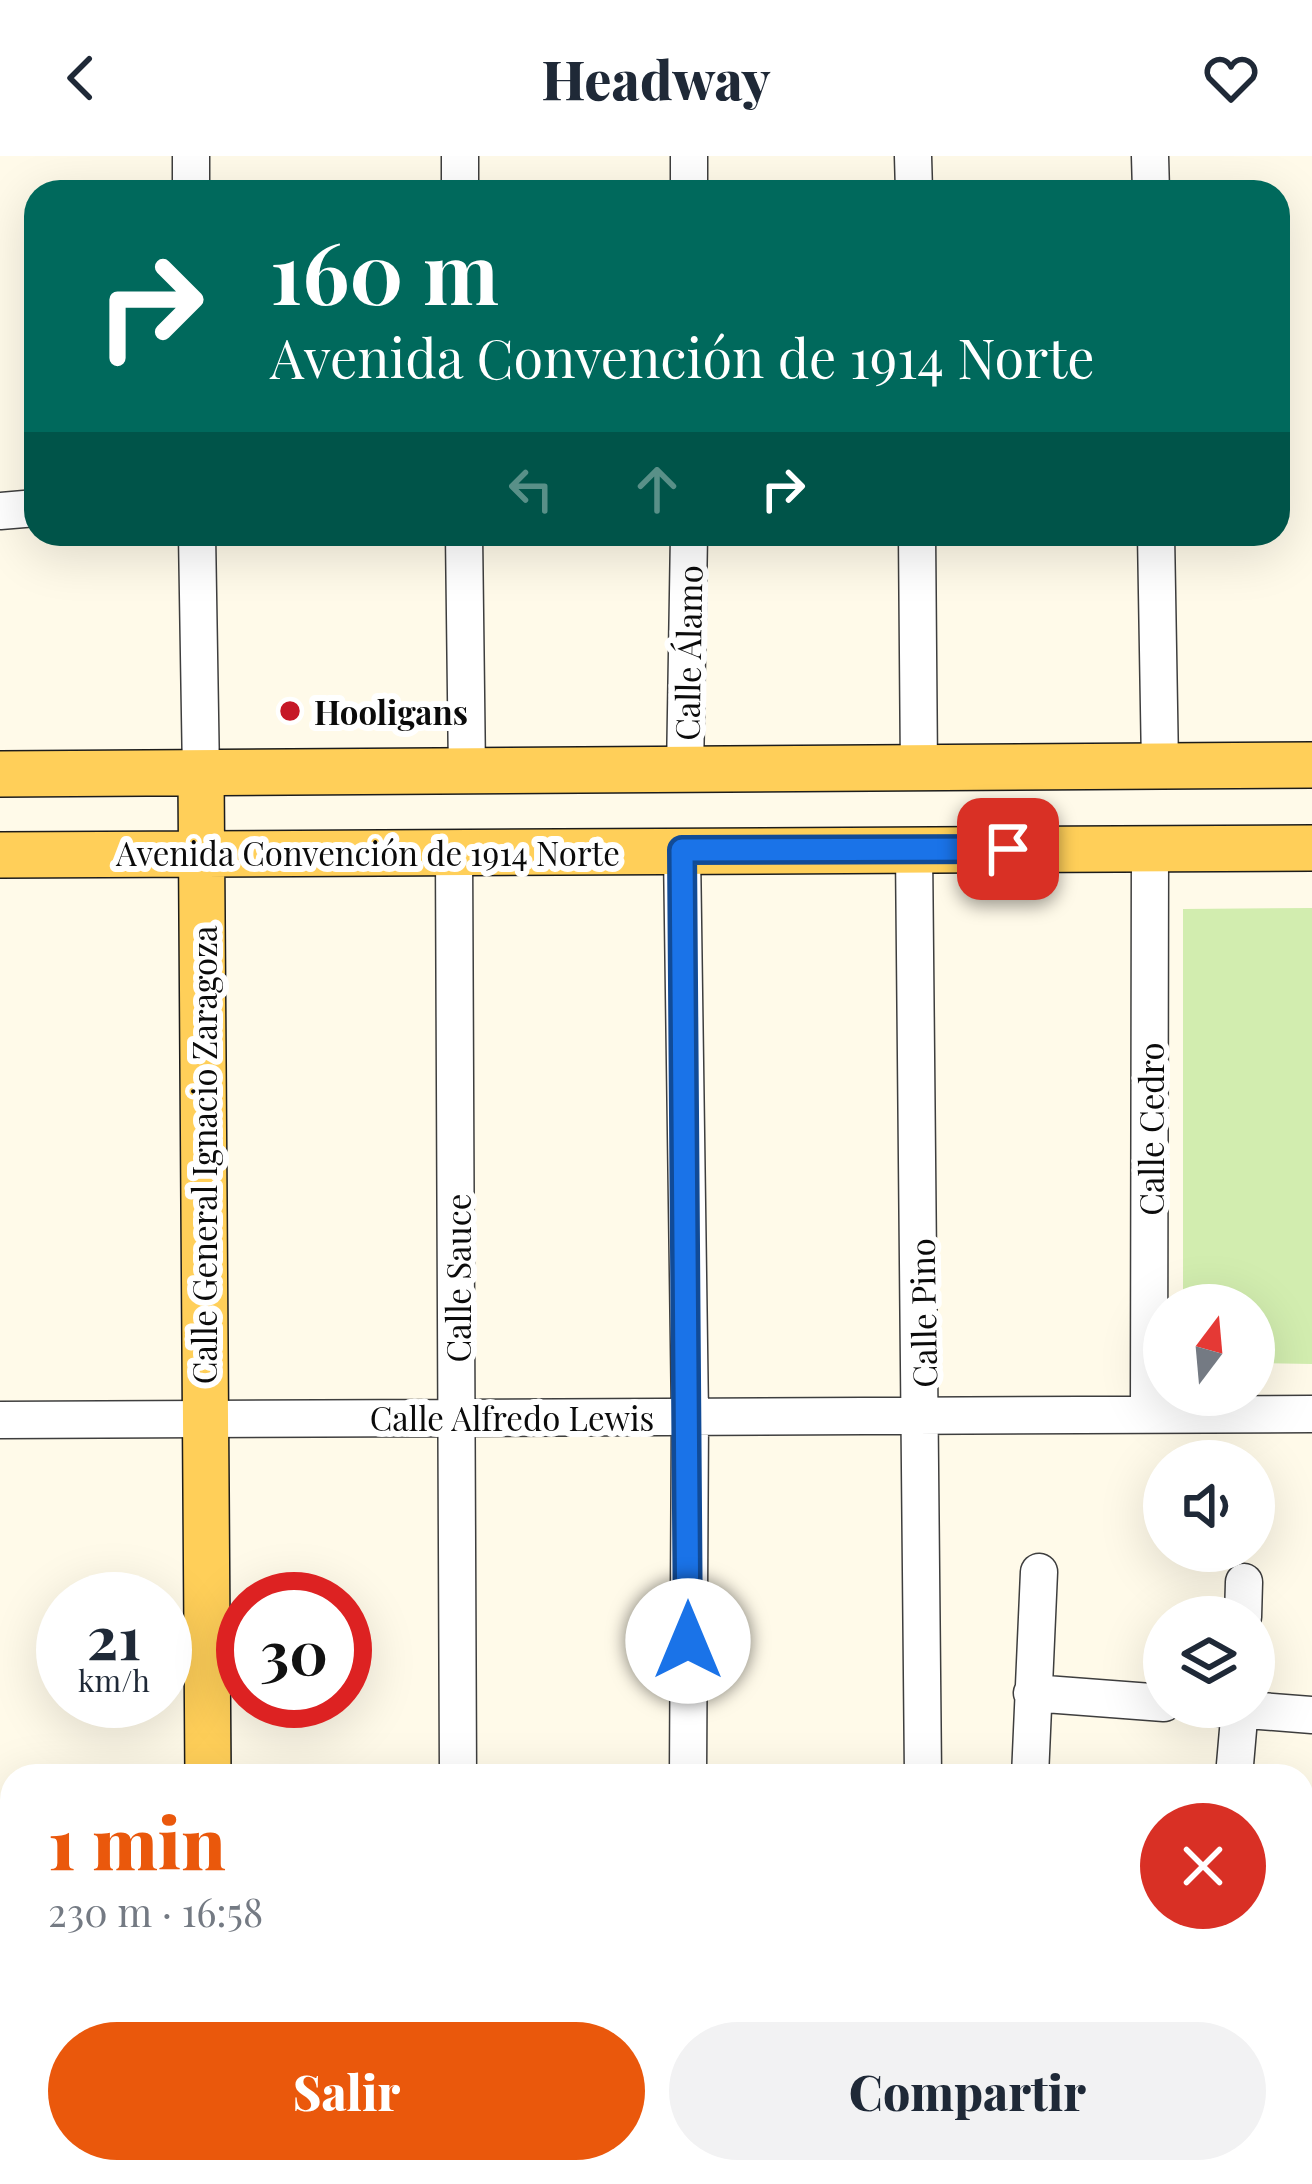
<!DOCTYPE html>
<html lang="es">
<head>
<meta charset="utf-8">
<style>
	body { margin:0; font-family:"Playfair Display",serif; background:#f2f2f3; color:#1f2937; height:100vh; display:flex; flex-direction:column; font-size:45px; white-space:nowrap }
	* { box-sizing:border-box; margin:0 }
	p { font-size:39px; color:#747a83 }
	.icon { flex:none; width:66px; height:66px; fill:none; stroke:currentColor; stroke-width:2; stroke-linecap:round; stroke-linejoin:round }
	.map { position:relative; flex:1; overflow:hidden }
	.panel { position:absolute; left:0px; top:1608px; width:1314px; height:420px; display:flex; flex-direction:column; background:#fff; border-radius:36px 36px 0 0; box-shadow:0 12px 48px #0002 }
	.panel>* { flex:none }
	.banner { position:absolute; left:24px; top:24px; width:1266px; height:366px; border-radius:36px; box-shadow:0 12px 48px #0002; background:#00695c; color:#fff; overflow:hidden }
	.needle { width:78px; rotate:16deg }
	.controls { position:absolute; left:1143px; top:1128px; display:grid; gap:24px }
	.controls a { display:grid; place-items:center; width:132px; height:132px; border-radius:50%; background:#fff; box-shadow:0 12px 48px #0002; font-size:60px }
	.speed { position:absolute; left:36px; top:1416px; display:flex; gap:24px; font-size:60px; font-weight:700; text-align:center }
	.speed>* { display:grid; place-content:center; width:156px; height:156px; border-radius:50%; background:#fff; box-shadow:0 12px 48px #0002; line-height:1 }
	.speed small { font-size:30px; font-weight:400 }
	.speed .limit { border:18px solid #d22; background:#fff; color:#111 }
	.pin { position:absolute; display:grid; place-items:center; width:102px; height:102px; color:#fff; margin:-51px; border-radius:24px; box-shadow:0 6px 18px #0006 }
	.me { position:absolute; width:132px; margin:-66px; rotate:0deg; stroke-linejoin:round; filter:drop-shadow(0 0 9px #0008) }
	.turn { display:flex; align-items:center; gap:42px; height:252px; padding:0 48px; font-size:54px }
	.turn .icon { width:156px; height:156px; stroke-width:2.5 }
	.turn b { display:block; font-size:84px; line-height:102px }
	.lanes { display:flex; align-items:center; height:114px; padding:0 48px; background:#0003; justify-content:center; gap:60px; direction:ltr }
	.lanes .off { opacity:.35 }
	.round { display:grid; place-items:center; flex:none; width:126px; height:126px; border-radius:63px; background:#f2f2f3 }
	.overview { display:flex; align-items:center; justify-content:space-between; height:204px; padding:0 48px }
	h1 { font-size:72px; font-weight:800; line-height:90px; color:#ea580c }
	.button { display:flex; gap:24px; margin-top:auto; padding:24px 48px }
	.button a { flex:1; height:138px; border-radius:72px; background:#ea580c; color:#fff; font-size:48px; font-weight:800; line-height:138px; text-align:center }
	.button a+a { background:#f2f2f3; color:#1f2937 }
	header { display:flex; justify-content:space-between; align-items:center; height:156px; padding:0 48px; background:#fff; font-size:54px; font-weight:800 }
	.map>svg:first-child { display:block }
	.green { fill:#d2edaf }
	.building { fill:#544b46 }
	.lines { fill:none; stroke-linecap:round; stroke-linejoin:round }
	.minor-casing { stroke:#3e3e3e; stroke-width:39 }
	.major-casing { stroke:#1c1c1c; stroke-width:48 }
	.minor { stroke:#fff; stroke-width:36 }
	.major { stroke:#ffcf59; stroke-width:45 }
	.route-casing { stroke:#114b97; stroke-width:30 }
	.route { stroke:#1a73e8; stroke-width:21 }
	.poi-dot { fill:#c61827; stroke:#fff; stroke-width:4.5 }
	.labels { text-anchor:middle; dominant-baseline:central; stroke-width:12; stroke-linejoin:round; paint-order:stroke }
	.street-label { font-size:33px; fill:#0b0b0b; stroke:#fff }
	.poi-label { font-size:33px; font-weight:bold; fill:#0b0b0b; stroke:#fff; text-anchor:start }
</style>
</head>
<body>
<header><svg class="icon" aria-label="back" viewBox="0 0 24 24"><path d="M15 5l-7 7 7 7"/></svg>Headway<svg class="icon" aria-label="heart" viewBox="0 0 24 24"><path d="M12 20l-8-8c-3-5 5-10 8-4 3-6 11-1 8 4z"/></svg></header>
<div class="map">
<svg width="1312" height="2028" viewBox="0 0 1312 2028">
	<rect width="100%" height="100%" fill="#fffae9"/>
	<path class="green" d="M1312 752V1208L1254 1207V1149H1183V753Z"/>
	<path class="building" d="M961 2016H1209V2028H960Z"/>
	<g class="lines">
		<g class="minor-casing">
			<path id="minor" d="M191 0V36
				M460 0V36
				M689 0V36
				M913 0 914 36
				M1150 0 1151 36
				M0 355 36 352
				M197 378 201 618
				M464 378 467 617
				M917 378 919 614
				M1156 378 1160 609
				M685 616 689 378
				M914 694 923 1620
				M682 695 690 1260 688 1620
				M454 696 458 1620
				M1149 1256 1150 691
				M0 1264 1312 1258
				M1243 1461 1244 1426
				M1032 1537 1164 1547
				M1208 1551 1312 1559
				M1030 1620 1039 1416
				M1234 1620 1240 1551
				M1302 1869 1312 1870
				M458 2016V2028
				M685 2028V2016
				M922 2028V2016"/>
		</g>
		<g class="major-casing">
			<path id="major" d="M0 618 1312 609
				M201 618 208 1620
				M0 699 1312 692
				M212 2016V2028"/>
		</g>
		<use href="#minor" class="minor"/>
		<use href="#major" class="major"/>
	</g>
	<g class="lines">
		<g class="route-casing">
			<path id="route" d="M688 1485 682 694 1008 693"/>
		</g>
		<use href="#route" class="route"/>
	</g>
	<circle class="poi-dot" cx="290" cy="555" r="12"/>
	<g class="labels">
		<g class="street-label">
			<text transform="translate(687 497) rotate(-89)">Calle Álamo</text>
			<text x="368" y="696">Avenida Convención de 1914 Norte</text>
			<text transform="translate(1150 973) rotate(-90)">Calle Cedro</text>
			<text transform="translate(203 999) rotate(-90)">Calle General Ignacio Zaragoza</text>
			<text transform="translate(457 1122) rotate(-90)">Calle Sauce</text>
			<text transform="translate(922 1157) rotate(-91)">Calle Pino</text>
			<text x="512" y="1261">Calle Alfredo Lewis</text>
		</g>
		<g class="poi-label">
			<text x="314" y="555">Hooligans</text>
		</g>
	</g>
</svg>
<div class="controls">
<a><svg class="needle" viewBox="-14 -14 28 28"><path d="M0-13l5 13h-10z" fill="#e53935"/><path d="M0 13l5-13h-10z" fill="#747a83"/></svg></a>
<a><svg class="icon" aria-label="sound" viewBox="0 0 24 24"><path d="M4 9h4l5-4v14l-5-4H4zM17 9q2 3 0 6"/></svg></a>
<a><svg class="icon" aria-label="layers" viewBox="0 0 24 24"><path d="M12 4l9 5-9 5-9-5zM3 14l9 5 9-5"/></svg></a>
</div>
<div class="speed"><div>21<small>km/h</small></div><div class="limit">30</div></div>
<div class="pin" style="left:1008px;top:693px;background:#d93025"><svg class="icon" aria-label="arrive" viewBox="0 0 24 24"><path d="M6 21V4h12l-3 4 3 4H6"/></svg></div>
<svg class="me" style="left:688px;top:1485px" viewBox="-20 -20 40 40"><circle r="19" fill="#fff"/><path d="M0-13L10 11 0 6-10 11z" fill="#1a73e8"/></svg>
<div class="banner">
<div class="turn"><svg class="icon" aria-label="right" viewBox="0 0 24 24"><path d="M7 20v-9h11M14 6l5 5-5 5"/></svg><div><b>160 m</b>Avenida Convención de 1914 Norte</div></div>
<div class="lanes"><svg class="icon off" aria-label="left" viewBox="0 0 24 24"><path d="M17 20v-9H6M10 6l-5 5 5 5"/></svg><svg class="icon off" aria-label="ahead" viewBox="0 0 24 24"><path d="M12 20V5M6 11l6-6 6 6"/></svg><svg class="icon" aria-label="right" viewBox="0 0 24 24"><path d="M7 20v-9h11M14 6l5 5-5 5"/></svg></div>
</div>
<section class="panel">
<div class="overview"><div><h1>1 min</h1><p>230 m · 16:58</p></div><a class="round" style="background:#d93025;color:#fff"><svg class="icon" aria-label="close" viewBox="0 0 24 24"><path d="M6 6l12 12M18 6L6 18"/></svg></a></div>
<div class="button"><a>Salir</a><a>Compartir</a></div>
</section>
</div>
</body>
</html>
